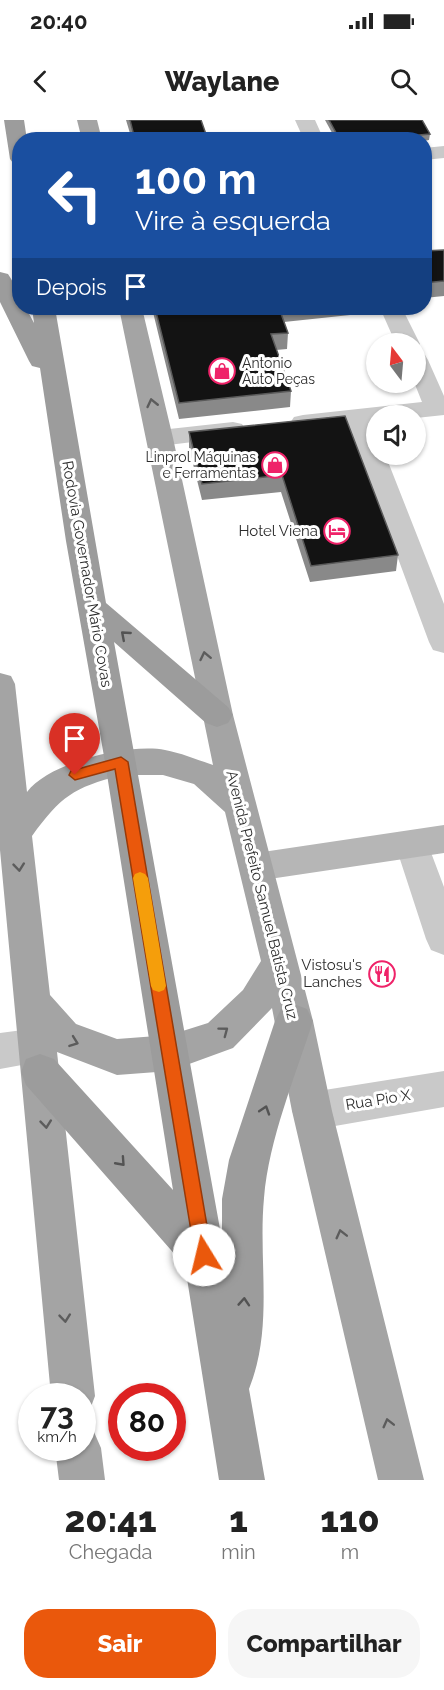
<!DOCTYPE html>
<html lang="pt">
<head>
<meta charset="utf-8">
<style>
	body { margin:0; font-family:Raleway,sans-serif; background:#f6f6f6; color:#222; height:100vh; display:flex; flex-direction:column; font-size:22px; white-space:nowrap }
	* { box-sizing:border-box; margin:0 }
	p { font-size:20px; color:#767676 }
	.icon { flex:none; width:33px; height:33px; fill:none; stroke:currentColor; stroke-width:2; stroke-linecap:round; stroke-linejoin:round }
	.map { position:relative; height:1360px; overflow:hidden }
	.panel { display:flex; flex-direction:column; background:#fff; flex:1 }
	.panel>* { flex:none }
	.banner { position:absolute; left:12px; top:12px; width:420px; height:183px; border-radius:24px; box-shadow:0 2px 4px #0004; background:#1a4fa0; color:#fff; overflow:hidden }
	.needle { width:39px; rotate:344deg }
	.controls { position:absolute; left:366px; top:213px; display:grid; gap:12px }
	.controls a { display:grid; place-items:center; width:60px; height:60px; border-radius:50%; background:#fff; box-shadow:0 2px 4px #0004; font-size:30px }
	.speed { position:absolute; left:18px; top:1263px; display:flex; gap:12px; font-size:30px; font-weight:700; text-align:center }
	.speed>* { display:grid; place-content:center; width:78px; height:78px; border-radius:50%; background:#fff; box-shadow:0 2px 4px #0004; line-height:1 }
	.speed small { font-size:15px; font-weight:400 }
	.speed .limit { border:9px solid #d22; background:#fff; color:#111 }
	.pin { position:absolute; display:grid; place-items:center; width:51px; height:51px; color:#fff; margin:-62px -26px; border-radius:50% 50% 50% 0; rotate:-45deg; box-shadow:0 0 6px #0007 }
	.pin .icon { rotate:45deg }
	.me { position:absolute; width:66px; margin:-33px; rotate:351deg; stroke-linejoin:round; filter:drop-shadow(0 0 4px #0008) }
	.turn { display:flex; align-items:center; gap:21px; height:126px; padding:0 24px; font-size:27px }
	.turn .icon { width:78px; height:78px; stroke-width:2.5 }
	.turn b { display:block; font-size:42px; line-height:51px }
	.then { display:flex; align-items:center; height:57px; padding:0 24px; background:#0003; gap:12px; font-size:22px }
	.eta { display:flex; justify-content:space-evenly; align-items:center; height:102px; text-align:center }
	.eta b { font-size:36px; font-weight:800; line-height:42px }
	.primary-button { display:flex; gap:12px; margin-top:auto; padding:12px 24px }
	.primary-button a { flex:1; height:69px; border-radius:24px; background:#ea580c; color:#fff; font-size:24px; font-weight:800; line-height:69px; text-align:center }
	.primary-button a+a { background:#f6f6f6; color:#222 }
	.status { display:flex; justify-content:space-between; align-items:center; height:42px; padding:0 30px; background:#fff; direction:ltr }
	.status svg { height:16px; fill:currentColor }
	header { display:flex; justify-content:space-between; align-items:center; height:78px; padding:0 24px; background:#fff; font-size:27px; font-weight:800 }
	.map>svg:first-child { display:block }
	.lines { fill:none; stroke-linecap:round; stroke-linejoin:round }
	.minor { fill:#c9c9c9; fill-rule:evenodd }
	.tertiary { fill:#c9c9c9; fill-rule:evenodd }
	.secondary { fill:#b6b6b6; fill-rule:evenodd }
	.primary { fill:#a4a4a4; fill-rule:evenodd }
	.trunk { fill:#9c9c9c; fill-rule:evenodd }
	.wall { fill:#898989 }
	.building { fill:#131313; stroke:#5a5a5a; stroke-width:1.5 }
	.oneway { stroke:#5c5c5c }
	.oneway2 { stroke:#535353 }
	.route { fill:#ea580c; stroke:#983908; stroke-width:1.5 }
	.slow { fill:#f59e0b }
	.labels { text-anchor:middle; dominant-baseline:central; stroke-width:6; stroke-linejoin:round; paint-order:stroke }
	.far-poi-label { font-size:14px; fill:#2c2c2c; stroke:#fff; text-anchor:start }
	.poi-label { font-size:15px; fill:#2c2c2c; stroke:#fff; text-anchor:end }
	.street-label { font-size:15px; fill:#2c2c2c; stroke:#fff }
</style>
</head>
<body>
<div class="status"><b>20:40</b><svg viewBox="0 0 49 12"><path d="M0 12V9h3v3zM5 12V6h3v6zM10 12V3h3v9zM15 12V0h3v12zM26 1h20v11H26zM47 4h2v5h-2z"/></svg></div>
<header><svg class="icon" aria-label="back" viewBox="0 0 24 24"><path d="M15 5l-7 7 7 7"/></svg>Waylane<svg class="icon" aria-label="search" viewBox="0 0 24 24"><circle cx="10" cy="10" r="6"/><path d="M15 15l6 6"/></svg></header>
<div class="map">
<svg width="444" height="1360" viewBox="0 0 444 1360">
	<rect width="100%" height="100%" fill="#fff"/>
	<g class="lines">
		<path class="minor" d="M295 0H315L324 20H304Z
			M444 26V38L424 40V28Z
			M380 188H402L420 224 416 229V224H396Z
			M416 233 425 235 428 240 444 276V295L416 298V296H376V302L373 303 376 312V334H385L444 484V533L433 530 429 522 349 306 303 311 294 309 290 303 294 297 303 295 422 282 414 262H416Z
			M233 302 242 304 246 310 242 316 160 326 151 324 147 318 151 312 160 310Z
			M412 710 424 714 444 767V835L431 830 426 819 395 724 400 714Z
			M444 951V987L312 1010 298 1004 292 991 298 978 312 972Z"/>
		<path class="tertiary" d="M38 908 51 913 57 925 51 937 38 942 0 949V913Z"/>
		<path class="secondary" d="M444 705V733L256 761 244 757 239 747 244 737 256 733Z"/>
		<path class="primary" d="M77 0H97L102 20H82Z
			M119 188H142L173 318 233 595 313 901 332 991 424 1360H378L292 991 272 888 233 928 170 951 117 955 57 932 95 1276 89 1292 82 1295V1276H51L0 730V553L11 556 15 564 27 672C49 642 130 623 165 630 181 633 198 640 213 645ZM121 655H163L194 664 225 692 261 841 243 870 208 903 170 915 117 919 76 904 50 875 32 716C61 676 73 668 121 655Z
			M82 1307 94 1312 101 1328 105 1360H59L55 1328H82Z"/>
		<path class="trunk" d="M4 0H24L27 20H20V45L13 43 10 39Z
			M0 152 8 154C15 165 20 174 20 188H26L34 203 32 188H55L106 483 228 587 233 595 228 603 217 607 206 603 114 522 222 1120V1079L229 1040 275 901 281 889 294 884 307 889 313 901C295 957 269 1019 264 1078 258 1141 274 1207 249 1269L265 1360H219L185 1146 26 965 21 952 26 939 40 934 54 939 173 1070 105 642 66 421 40 248 32 246 29 241 0 182Z"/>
	</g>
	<path class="wall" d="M126 0H201L208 20H132Z
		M325 0H422L430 14 429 20 424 21V20H336Z
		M444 130V176L424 178V131Z
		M152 188H370L369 193 284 202 288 213 287 229 276 230 291 271 290 287 179 299Z
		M345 296 398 435 396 451 310 462 281 372 202 380 189 328V312Z"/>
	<path class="building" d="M130 0H201L208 20H135Z
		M329 0H422L430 14 365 20H340Z
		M444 130V161L424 163V131Z
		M155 188H279L288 213 271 214 291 271 179 283Z
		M345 296 398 435 311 446 282 355 202 364 189 312Z"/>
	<defs><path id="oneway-chevron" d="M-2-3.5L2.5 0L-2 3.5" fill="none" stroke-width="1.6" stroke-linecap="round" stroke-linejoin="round" transform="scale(1.5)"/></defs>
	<g class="oneway">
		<use href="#oneway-chevron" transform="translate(152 283) rotate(-103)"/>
		<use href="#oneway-chevron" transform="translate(205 536) rotate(-102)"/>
		<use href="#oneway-chevron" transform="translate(19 747) rotate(84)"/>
		<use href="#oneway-chevron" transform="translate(224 911) rotate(-37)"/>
		<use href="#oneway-chevron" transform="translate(74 922) rotate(20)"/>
		<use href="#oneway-chevron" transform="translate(46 1004) rotate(84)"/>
		<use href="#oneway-chevron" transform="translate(341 1114) rotate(-104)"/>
		<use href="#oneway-chevron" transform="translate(65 1198) rotate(84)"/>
		<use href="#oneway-chevron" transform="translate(388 1303) rotate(-104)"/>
	</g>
	<g class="oneway2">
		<use href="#oneway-chevron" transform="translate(125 515) rotate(-139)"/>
		<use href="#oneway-chevron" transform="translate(265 990) rotate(-72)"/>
		<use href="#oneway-chevron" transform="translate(121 1042) rotate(48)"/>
		<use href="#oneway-chevron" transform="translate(244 1182) rotate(-86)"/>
	</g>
	<path class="route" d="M121 637 128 642 212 1135 210 1141 204 1144 197 1141 195 1135 115 649 75 660 69 655 71 651Z"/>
	<path class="slow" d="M140 752 145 754 148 758 166 866 164 870 159 872 153 870 151 866 133 758 135 754Z"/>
	<defs>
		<g id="shop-ring" transform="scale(1.35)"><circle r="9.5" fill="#fff" stroke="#ef2369" stroke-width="1.5"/><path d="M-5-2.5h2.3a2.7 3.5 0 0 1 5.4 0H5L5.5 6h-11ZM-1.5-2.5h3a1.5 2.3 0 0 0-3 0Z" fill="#ef2369"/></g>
		<g id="hotel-ring" transform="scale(1.35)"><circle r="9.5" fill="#fff" stroke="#ef2369" stroke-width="1.5"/><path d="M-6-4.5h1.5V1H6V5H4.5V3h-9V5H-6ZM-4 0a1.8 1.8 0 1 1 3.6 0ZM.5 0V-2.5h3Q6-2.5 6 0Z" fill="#ef2369"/></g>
		<g id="restaurant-ring" transform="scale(1.35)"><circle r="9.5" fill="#fff" stroke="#ef2369" stroke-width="1.5"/><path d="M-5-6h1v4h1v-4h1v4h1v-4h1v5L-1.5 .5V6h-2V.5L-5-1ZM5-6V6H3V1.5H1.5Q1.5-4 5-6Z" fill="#ef2369"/></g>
	</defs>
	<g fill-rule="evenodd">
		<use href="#shop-ring" x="222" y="251"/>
		<use href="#shop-ring" x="275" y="345"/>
		<use href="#hotel-ring" x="337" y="411"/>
		<use href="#restaurant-ring" x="382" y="854"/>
	</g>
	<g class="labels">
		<g class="far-poi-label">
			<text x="242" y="243">Antonio<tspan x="242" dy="16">Auto Peças</tspan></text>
			<text x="256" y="337" text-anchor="end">Linprol Máquinas<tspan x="256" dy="16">e Ferramentas</tspan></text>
		</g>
		<g class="poi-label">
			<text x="318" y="411">Hotel Viena</text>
			<text x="362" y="845">Vistosu's<tspan x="362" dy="17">Lanches</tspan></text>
		</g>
		<g class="street-label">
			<text transform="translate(87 454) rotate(80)">Rodovia Governador Mário Covas</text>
			<text transform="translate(262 775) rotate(76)">Avenida Prefeito Samuel Batista Cruz</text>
			<text transform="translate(378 980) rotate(-9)">Rua Pio X</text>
		</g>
	</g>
</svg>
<div class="controls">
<a><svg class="needle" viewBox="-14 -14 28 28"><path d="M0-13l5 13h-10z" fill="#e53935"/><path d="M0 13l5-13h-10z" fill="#767676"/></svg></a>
<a><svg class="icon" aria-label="sound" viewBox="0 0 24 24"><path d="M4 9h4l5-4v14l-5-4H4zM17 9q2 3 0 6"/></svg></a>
</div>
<div class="speed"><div>73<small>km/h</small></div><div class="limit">80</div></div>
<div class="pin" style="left:75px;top:655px;background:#d93025"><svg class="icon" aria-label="arrive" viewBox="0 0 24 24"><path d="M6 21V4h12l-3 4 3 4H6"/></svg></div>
<svg class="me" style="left:204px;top:1135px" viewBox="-20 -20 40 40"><circle r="19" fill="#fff"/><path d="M0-13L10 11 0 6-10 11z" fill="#ea580c"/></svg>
<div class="banner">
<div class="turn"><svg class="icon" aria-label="left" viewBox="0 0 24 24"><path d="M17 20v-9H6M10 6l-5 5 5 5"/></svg><div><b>100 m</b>Vire à esquerda</div></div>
<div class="then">Depois<svg class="icon" aria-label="arrive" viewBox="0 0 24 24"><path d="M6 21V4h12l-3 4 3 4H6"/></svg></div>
</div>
</div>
<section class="panel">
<div class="eta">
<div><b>20:41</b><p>Chegada</p></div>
<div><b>1</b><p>min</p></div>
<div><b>110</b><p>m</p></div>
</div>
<div class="primary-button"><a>Sair</a><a>Compartilhar</a></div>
</section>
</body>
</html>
